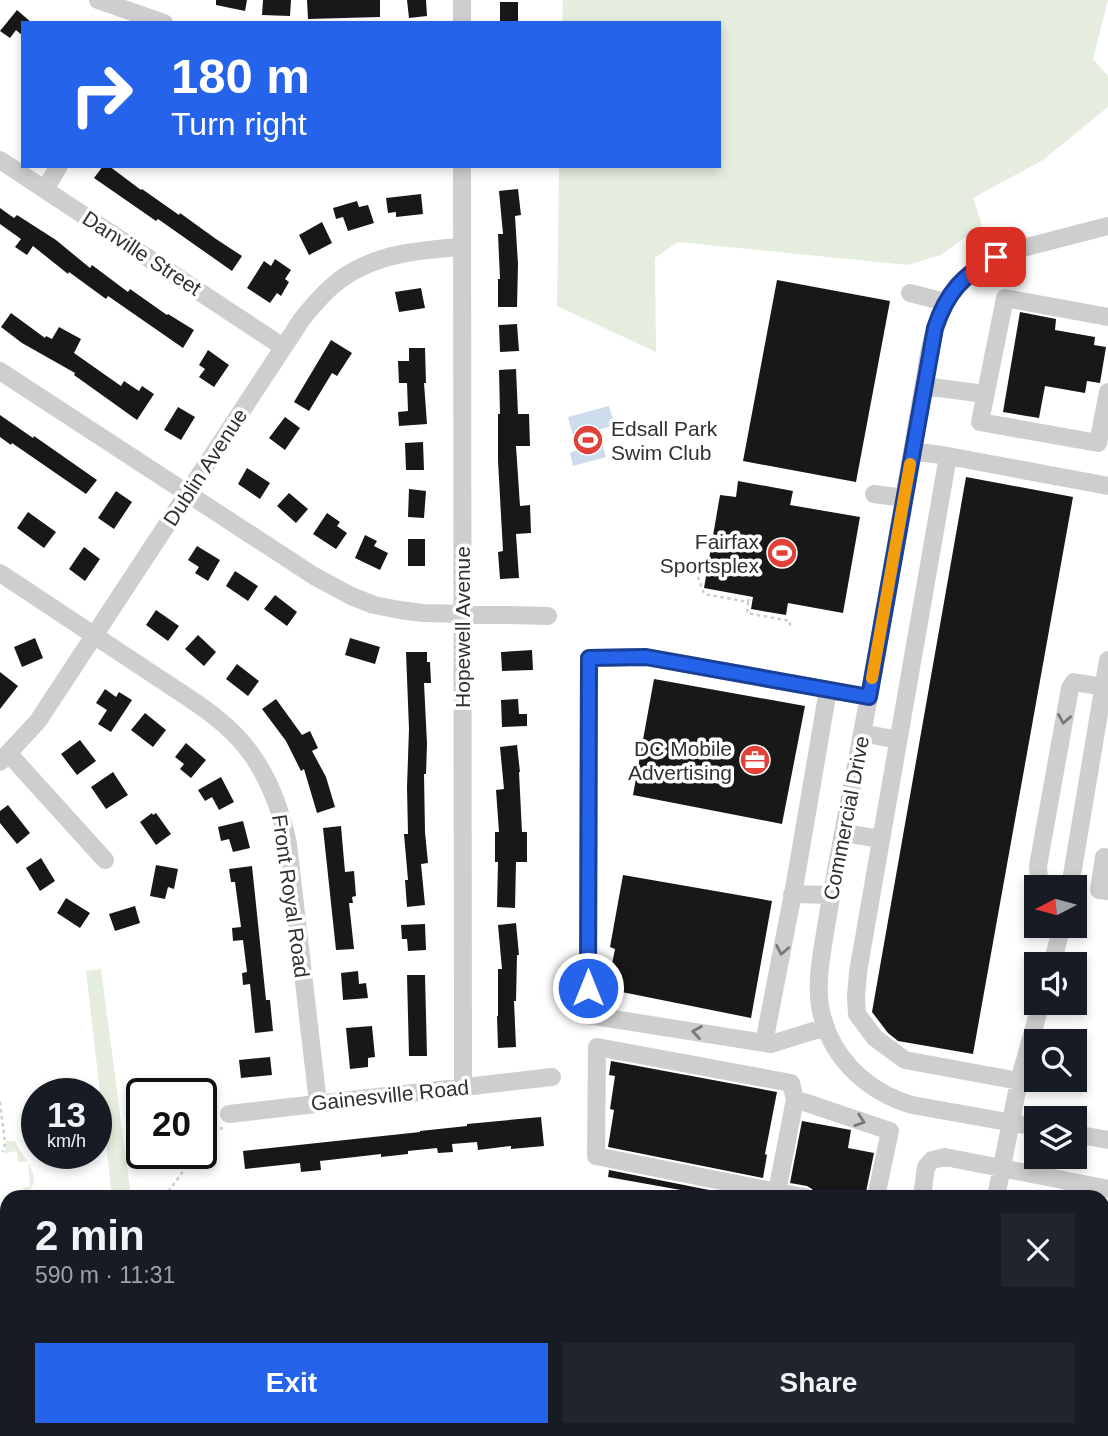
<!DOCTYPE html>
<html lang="en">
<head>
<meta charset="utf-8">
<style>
	body { margin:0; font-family:Arial,sans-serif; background:#20242c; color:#f1f3f6; height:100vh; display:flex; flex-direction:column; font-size:26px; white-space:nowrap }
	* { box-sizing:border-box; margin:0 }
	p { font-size:23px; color:#9ea1a6 }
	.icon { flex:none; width:38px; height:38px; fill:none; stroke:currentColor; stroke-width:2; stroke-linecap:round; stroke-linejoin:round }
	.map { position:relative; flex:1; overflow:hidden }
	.drawer { position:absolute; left:0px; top:1190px; width:1110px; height:247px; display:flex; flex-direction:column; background:#171b24; border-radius:21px 21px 0 0; box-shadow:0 4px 10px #0003 }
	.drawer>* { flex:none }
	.top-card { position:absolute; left:21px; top:21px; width:700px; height:147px; border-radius:0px; box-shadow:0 4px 10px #0003; background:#2563eb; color:#fff; overflow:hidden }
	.needle { width:46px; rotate:264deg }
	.controls { position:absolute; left:1024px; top:875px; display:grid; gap:14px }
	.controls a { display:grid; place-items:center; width:63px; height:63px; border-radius:0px; background:#171b24; box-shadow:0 4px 10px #0003; font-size:35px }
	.speed { position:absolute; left:21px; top:1078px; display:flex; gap:14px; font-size:35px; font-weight:700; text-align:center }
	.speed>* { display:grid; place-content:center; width:91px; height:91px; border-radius:50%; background:#171b24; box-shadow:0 4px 10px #0003; line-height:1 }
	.speed small { font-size:18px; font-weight:400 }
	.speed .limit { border:4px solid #111; border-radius:10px; background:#fff; color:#111 }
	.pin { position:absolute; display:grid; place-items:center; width:60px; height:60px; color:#fff; margin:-30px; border-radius:14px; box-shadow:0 4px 10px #0006 }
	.me { position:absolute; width:77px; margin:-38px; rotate:0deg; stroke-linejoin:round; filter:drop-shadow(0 0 5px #0008) }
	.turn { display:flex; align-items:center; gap:24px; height:147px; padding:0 35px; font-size:32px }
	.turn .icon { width:91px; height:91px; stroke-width:2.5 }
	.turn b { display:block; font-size:49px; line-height:60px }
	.round { display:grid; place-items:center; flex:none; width:74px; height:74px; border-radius:0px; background:#20242c }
	.head { display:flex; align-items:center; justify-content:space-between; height:119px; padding:0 35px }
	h1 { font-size:42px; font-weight:600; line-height:52px }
	.action { display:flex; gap:14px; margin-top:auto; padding:14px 35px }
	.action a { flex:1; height:80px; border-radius:0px; background:#2563eb; color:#fff; font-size:28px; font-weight:600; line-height:80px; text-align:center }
	.action a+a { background:#20242c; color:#f1f3f6 }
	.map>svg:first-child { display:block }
	.green { fill:#e5eddf }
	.water { fill:#ccdcec }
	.building { fill:#181818 }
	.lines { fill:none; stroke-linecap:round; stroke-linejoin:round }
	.path { stroke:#cecece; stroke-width:2.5; stroke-dasharray:3.5 3.5; stroke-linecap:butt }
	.minor { stroke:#cecece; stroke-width:18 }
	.major { stroke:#a9a9a9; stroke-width:23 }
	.oneway { stroke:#787878 }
	.route-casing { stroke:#184099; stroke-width:18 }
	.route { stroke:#2563eb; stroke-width:12 }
	.slow { stroke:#f59e0b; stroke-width:12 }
	.labels { text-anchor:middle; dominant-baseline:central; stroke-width:7; stroke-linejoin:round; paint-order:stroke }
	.street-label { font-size:21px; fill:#313131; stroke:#fff }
	.poi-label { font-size:21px; fill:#313131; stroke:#fff; text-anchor:end }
</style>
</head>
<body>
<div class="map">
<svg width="1108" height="1436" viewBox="0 0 1108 1436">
	<rect width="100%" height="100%" fill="#fff"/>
	<path class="green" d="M563 0H1108L1093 59 1108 76V107L1043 160 973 198 982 225 941 255 908 265 678 242 655 258 656 352 557 306 559 166H719V23H562Z
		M101 969 131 1197H108L112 1196 86 971Z
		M6 1141H15C21 1155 45 1178 28 1191L21 1188 30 1187 28 1162H18L17 1151 5 1153Z
		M0 1220H7L6 1399 0 1396Z
		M76 1430H143V1436H76Z"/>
	<path class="water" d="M609 406 615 425 598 430 606 457 573 466 570 453 577 450 568 417Z"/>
	<path class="building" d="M216 0H247L245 11 216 5Z
		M263 0H291L290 16 262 15Z
		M307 0H380V17L308 19Z
		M407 0H426L427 16 409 18Z
		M500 2H518V23H500Z
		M17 10 32 23H23V36L16 30 10 38 0 31Z
		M103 166H109L141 190 142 189 179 215 180 213 216 239 242 256 232 271 158 219 156 221 94 178Z
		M518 189 521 215 515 216 518 264 517 307H498V279H500L498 234H503L499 191Z
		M421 194 423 214 396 217V212L388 213 386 198Z
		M357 201 359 207 368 205 374 223 348 231 343 217 336 219 333 208Z
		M0 208 14 218 17 215 56 240 90 268 92 265 128 292 130 289 167 315 168 314 194 330 183 348 108 296 106 299 69 272 68 274 33 246 27 255 15 247 21 239 0 224Z
		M322 222 332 243 309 255 299 235Z
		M275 259 291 270 285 279 289 282 281 296 277 293 270 303 247 288 264 261 271 266Z
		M777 280 890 301 856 482 743 461Z
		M421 288 425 308 399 312 395 292Z
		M1020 312 1056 319 1055 330 1095 337 1094 345 1106 347 1100 383 1087 381 1085 393 1045 386 1039 418 1003 412Z
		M11 313 45 338 46 336 52 339 59 327 81 339 74 353 121 386 124 381 139 391 142 386 154 394 137 420 74 375 75 373 22 343 1 327Z
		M517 324 519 351 500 352 499 325Z
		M331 340 352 353 337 376 332 373 309 411 294 402Z
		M409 348H425L426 383H424L427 424 399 426 398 412 408 411 407 383H399L398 361H409Z
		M208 350 229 365 214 387 199 377 205 369 199 365Z
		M516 369 518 414H529L530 446H516L520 506 530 505 531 533 516 534 519 578 500 579 498 552 503 551 498 461V414H500L499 370Z
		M178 407 195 417 181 440 164 430Z
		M0 415 33 438 34 436 97 480 86 494 12 443 11 445 0 437Z
		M285 417 300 428 285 450 269 438Z
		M423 442 424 470H406L405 443Z
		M247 468 270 483 260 499 238 484Z
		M966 477 1073 497 973 1054 898 1041 888 1033 872 1012Z
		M738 481 793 491 790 505 860 517 843 613 788 603 786 615 751 609 753 597 704 588 720 495 736 497Z
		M409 489 426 491 424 518 408 517Z
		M116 491 132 502 114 529 98 518Z
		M289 493 308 509 296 523 277 506Z
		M28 512 56 532 44 548 17 528Z
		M327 513 340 522 337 526 347 533 336 549 313 534Z
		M365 535 377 541 374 546 388 553 380 570 355 558Z
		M408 539H425V566H408Z
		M197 546 220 560 208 581 195 573 199 567 188 560Z
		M84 547 100 559 85 581 69 569Z
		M235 571 258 586 248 601 226 586Z
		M275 595 297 612 287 626 264 609Z
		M156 610 179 626 168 641 146 625Z
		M198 635 216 652 204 666 185 649Z
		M35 638 43 658 22 667 14 647Z
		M350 638 380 647 375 664 345 655Z
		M532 650 533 670 502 671 501 652Z
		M406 652H427V662H430L431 683H424L427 744 426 774H424L425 832 428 863 421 864 425 905 407 907 405 880H408L404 834H408L407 787 409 729Z
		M237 664 259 681 248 696 226 679Z
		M0 672 18 686 0 709Z
		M654 679 805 706 782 824 633 795Z
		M105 689 116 697 119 692 132 700 111 732 98 724 107 710 96 703Z
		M276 699 302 735 310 731 318 748 312 751 326 777 335 807 317 813 304 769 301 771 286 741 262 709Z
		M518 699 519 714H527V726L502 727 501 700Z
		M145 713 166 730 153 747 131 730Z
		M80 740 96 761 77 775 61 754Z
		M186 743 206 760 191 778 180 769 184 764 175 757Z
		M517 745 520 772H519L522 832H527V862H516L515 908 497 907 498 862H495V832H499L496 790 504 789 500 747Z
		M113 772 128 795 106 809 91 787Z
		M221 777 234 802 219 810 212 797 205 801 198 790Z
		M8 805 30 833 17 844 0 823V811Z
		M152 813 153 815 156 813 171 834 156 845 140 822Z
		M243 821 250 848 233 852 229 839 221 841 218 827Z
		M341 826 345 872 354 871 356 896 352 897 353 903H349L354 949 336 950 323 828Z
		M41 858 55 881 40 891 26 868Z
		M156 865 178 869 174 889 168 887 165 899 150 896Z
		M252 866 266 1000H270L273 1031 255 1033 250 984 243 985 242 973 247 972 243 940 233 941 232 928 241 927 235 882H231L229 869Z
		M623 875 772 901 751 1018 607 989 615 949 610 947Z
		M66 898 90 913 80 928 57 913Z
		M135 906 140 923 115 931 109 914Z
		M516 923 519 955H517L516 1001H514L516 1047 498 1048 497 1016H498V969H502L498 925Z
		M425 924 426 950 408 951 407 939H402L401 925Z
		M358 971 359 984 366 983 368 998 343 1000 341 973Z
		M407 975H425L427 1056H409Z
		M372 1026 375 1057 368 1058V1067L350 1069 346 1028Z
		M270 1057 272 1075 241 1078 239 1060Z
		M611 1061 777 1092 765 1154 767 1155 763 1178 608 1147 614 1110 610 1109 615 1076 609 1075Z
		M541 1117 544 1146 511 1149V1146L478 1150 477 1142 452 1144 453 1152 438 1153 437 1148 408 1151V1154L381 1157V1154L320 1161 321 1170 301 1172 300 1163 245 1169 243 1151 420 1132V1131L467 1126V1124Z
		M802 1121 851 1130 848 1148 874 1153 865 1197H831L815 1194 812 1189 807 1186 790 1183Z
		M609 1170 744 1197H720L608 1177Z"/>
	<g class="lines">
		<path class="path" d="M679 571 697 574 704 594 748 602 749 596
			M748 602 747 613 790 621V629
			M0 1102 5 1143 3 1152
			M201 1148 216 1129 223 1128
			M164 1197 197 1153"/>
		<path class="minor" d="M98 0 164 23
			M462 0V23
			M0 160 283 347
			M462 166 463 1087
			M45 189 59 166
			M910 293 945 302
			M1108 317 1005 298 980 422 1098 443 1108 392
			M0 371 314 576 351 596 374 605 400 610 423 613 548 616
			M924 386 985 394
			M912 451 948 456 1108 486
			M948 456 858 972 856 997 857 1014 875 1038 905 1060 1019 1081
			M874 494 904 498
			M0 573C49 606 99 638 148 671 183 695 223 716 249 751 270 779 281 810 288 844L318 1103
			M862 733 898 740
			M9 754 105 860
			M0 762 38 721 302 319C314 304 326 290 341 279 377 253 420 250 462 247
			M843 833 881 839
			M1108 858 1104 857 1099 890 1108 891
			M1053 887 1044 886 1039 878 1038 866 1070 688 1074 682 1103 687
			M1070 887 1108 660
			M792 894 831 895
			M1052 964 1062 926
			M826 1027 771 1044 588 1015 589 658 646 657 869 697
			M764 1043 795 883 828 690
			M795 1099 890 1131 876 1197
			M229 1114 552 1077
			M1036 1127 912 1105C865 1091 828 1055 820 1006 816 980 822 953 826 927 834 878 844 830 853 781 881 637 905 493 930 348 942 296 960 271 1011 251L1108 226
			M1074 1134 1108 1140
			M777 1192 795 1099 791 1083 597 1047 596 1156 777 1192 804 1197
			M922 1197 926 1167 932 1160 945 1157 1108 1189
			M996 1197 1019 1081 1041 1003
			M1102 1363 1108 1364
			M959 1430 974 1433 976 1436
			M153 1436 154 1430"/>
		<path class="major" d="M628 1430 660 1436
			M314 1436 356 1430"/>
	</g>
	<defs><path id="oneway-chevron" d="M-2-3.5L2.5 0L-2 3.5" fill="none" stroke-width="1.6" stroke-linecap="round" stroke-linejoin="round" transform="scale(1.75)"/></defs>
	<g class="oneway">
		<use href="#oneway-chevron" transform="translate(1064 719) rotate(100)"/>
		<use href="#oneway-chevron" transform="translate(782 950) rotate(101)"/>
		<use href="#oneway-chevron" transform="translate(697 1032) rotate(-171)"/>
		<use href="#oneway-chevron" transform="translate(860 1121) rotate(19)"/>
	</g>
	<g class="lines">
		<g class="route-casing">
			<path id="route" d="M588 988 589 658 646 657 869 697 935 328C947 292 963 275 996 257"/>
		</g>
		<use href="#route" class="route"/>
		<path class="slow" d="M872 678 910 464"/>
	</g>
	<defs>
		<g id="stadium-disc" transform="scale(1.575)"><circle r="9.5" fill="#e0423a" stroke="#fff"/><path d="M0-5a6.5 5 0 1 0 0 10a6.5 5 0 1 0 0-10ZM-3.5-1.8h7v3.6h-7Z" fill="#fff"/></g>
		<g id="office-disc" transform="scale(1.575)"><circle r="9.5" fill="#e0423a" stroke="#fff"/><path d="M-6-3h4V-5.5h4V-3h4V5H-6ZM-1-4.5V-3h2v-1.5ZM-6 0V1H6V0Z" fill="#fff"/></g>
	</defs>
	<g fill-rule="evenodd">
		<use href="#stadium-disc" x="588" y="440"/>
		<use href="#stadium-disc" x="782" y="553"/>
		<use href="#office-disc" x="755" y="760"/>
	</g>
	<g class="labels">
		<g class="street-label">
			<text transform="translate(142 253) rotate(33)">Danville Street</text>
			<text transform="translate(205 467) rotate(-57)">Dublin Avenue</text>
			<text transform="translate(462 627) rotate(-90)">Hopewell Avenue</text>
			<text transform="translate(846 818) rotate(-79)">Commercial Drive</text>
			<text transform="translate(291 896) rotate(82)">Front Royal Road</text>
			<text transform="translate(390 1095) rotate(-6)">Gainesville Road</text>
		</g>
		<g class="poi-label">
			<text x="611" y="428" text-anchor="start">Edsall Park<tspan x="611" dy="24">Swim Club</tspan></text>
			<text x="759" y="541">Fairfax<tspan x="759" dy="24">Sportsplex</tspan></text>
			<text x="732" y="748">DC Mobile<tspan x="732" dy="24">Advertising</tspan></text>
		</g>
	</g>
</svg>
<div class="controls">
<a><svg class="needle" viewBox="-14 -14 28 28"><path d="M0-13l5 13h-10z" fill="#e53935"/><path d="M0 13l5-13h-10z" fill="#9ea1a6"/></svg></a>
<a><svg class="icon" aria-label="sound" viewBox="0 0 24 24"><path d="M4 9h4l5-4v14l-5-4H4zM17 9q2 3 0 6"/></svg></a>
<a><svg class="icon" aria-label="search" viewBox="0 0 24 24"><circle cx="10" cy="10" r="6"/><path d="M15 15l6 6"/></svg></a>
<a><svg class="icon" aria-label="layers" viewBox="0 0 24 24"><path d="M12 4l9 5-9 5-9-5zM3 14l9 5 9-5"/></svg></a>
</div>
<div class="speed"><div>13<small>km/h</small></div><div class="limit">20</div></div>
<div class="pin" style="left:996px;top:257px;background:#d93025"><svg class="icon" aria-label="arrive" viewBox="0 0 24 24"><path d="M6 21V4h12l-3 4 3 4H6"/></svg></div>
<svg class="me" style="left:588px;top:988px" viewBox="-20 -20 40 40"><circle r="17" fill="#2563eb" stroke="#fff" stroke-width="3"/><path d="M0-11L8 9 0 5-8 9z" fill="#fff"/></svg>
<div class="top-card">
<div class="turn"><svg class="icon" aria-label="right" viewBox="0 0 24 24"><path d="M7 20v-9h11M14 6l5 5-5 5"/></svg><div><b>180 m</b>Turn right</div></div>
</div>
<section class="drawer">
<div class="head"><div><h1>2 min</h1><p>590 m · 11:31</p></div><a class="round"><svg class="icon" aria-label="close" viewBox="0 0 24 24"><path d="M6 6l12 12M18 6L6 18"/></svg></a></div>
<div class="action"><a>Exit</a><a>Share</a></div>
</section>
</div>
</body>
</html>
